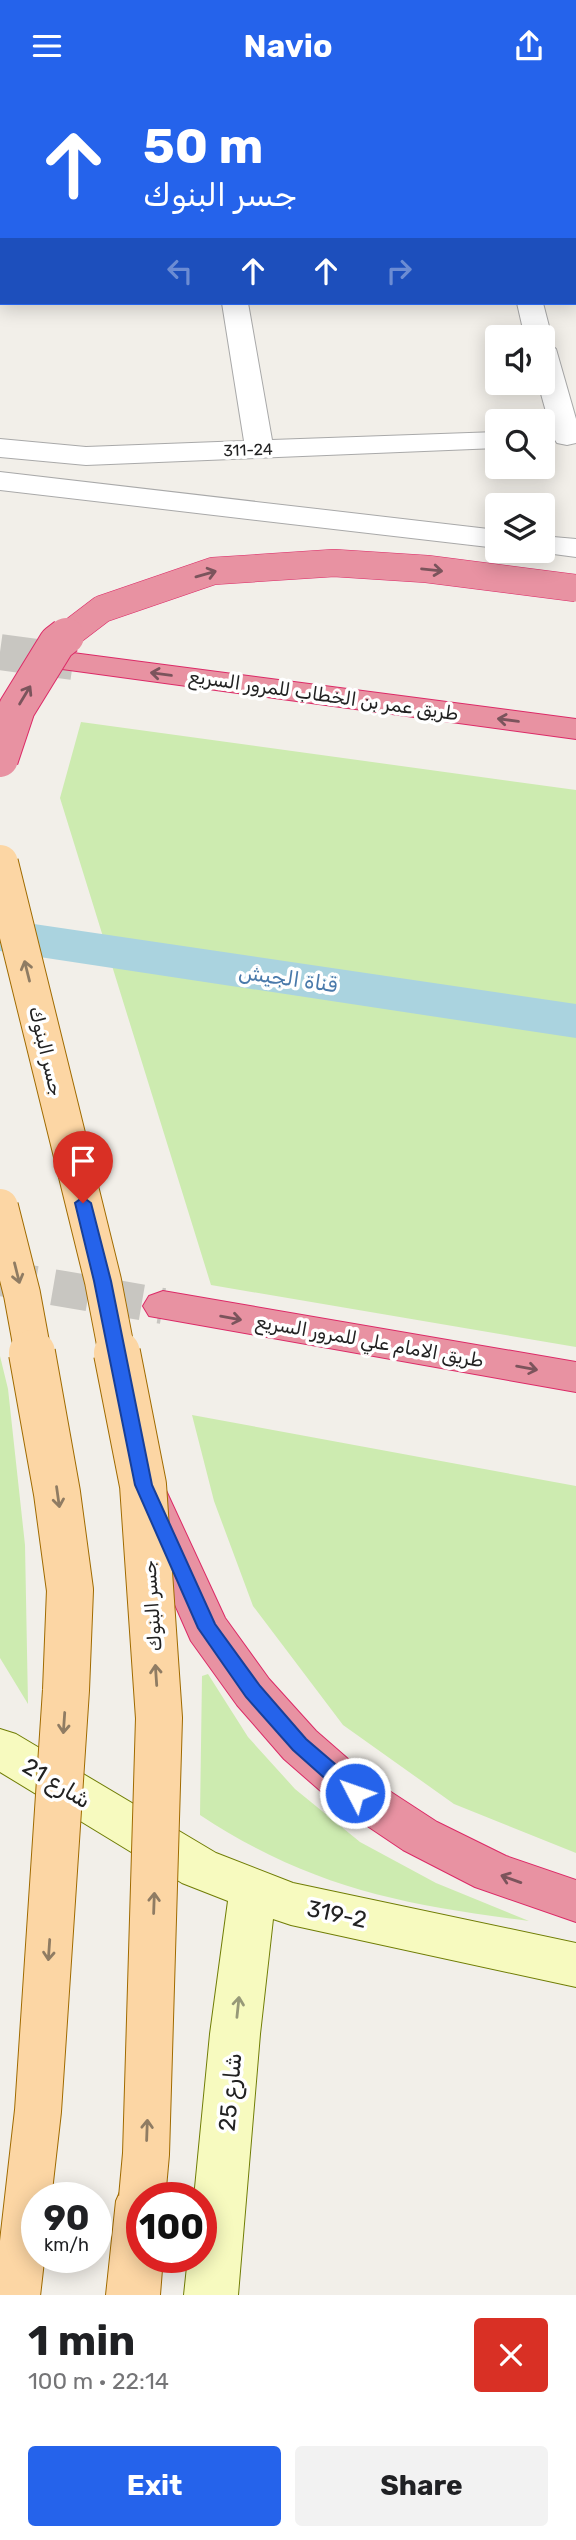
<!DOCTYPE html>
<html lang="en">
<head>
<meta charset="utf-8">
<style>
	body { margin:0; font-family:Rubik,Cairo,sans-serif; background:#f2f2f2; color:#202124; height:100vh; display:flex; flex-direction:column; font-size:26px; white-space:nowrap }
	* { box-sizing:border-box; margin:0 }
	p { font-size:23px; color:#757577 }
	.icon { flex:none; width:38px; height:38px; fill:none; stroke:currentColor; stroke-width:2; stroke-linecap:round; stroke-linejoin:round }
	.map { position:relative; height:2204px; overflow:hidden }
	.details { display:flex; flex-direction:column; background:#fff; flex:1 }
	.details>* { flex:none }
	.top-card { position:absolute; left:0px; top:0px; width:578px; height:214px; box-shadow:0 4px 18px #0003; background:#2563eb; color:#fff; overflow:hidden }
	.fabs { position:absolute; left:485px; top:234px; display:grid; gap:14px }
	.fabs a { display:grid; place-items:center; width:70px; height:70px; border-radius:7px; background:#fff; box-shadow:0 4px 18px #0003; font-size:35px }
	.speed { position:absolute; left:21px; top:2091px; display:flex; gap:14px; font-size:35px; font-weight:700; text-align:center }
	.speed>* { display:grid; place-content:center; width:91px; height:91px; border-radius:50%; background:#fff; box-shadow:0 4px 18px #0003; line-height:1 }
	.speed small { font-size:18px; font-weight:400 }
	.speed .limit { border:10px solid #d22; background:#fff; color:#111 }
	.pin { position:absolute; display:grid; place-items:center; width:60px; height:60px; color:#fff; margin:-72px -30px; border-radius:50% 50% 50% 0; rotate:-45deg; box-shadow:0 0 7px #0007 }
	.pin .icon { rotate:45deg }
	.me { position:absolute; width:77px; margin:-38px; rotate:311deg; stroke-linejoin:round; filter:drop-shadow(0 0 5px #0008) }
	.turn { display:flex; align-items:center; gap:24px; height:147px; padding:0 28px; font-size:32px }
	.turn .icon { width:91px; height:91px; stroke-width:2.5 }
	.turn b { display:block; font-size:49px; line-height:60px }
	.lanes { display:flex; align-items:center; height:66px; padding:0 28px; background:#0003; justify-content:center; gap:35px; direction:ltr }
	.lanes .off { opacity:.35 }
	.round { display:grid; place-items:center; flex:none; width:74px; height:74px; border-radius:7px; background:#f2f2f2 }
	.overview { display:flex; align-items:center; justify-content:space-between; height:119px; padding:0 28px }
	h1 { font-size:42px; font-weight:700; line-height:52px }
	.button { display:flex; gap:14px; margin-top:auto; padding:14px 28px }
	.button a { flex:1; height:80px; border-radius:7px; background:#2563eb; color:#fff; font-size:28px; font-weight:700; line-height:80px; text-align:center }
	.button a+a { background:#f2f2f2; color:#202124 }
	header { display:flex; justify-content:space-between; align-items:center; height:91px; padding:0 28px; background:#2563eb; color:#fff; font-size:32px; font-weight:700 }
	.map>svg:first-child { display:block }
	.grass { fill:#cdebb0 }
	.lines { fill:none; stroke-linecap:round; stroke-linejoin:round }
	.canal { fill:#aad3df; fill-rule:evenodd }
	.highway-tunnel { stroke:#c8c6c1; stroke-width:36; stroke-dasharray:36 18; stroke-linecap:butt }
	.street-casing { stroke:#a9a9a9; stroke-width:2 }
	.secondary-casing { stroke:#707d05; stroke-width:2 }
	.primary-casing { stroke:#a06b00; stroke-width:2 }
	.highway-casing { stroke:#dc2a67; stroke-width:2 }
	.street { fill:#fff; fill-rule:evenodd }
	.secondary { fill:#f7fabf; fill-rule:evenodd }
	.primary { fill:#fcd6a4; fill-rule:evenodd }
	.highway { fill:#e892a2; fill-rule:evenodd }
	.primary-bridge-far1-casing { stroke:#a06b00; stroke-width:38; stroke-linecap:butt }
	.primary-bridge-casing { stroke:#a06b00; stroke-width:48; stroke-linecap:butt }
	.highway-bridge-far1-casing { stroke:#dc2a67; stroke-width:28; stroke-linecap:butt }
	.highway-bridge-casing { stroke:#dc2a67; stroke-width:38; stroke-linecap:butt }
	.primary-bridge-far1 { stroke:#fcd6a4; stroke-width:36 }
	.primary-bridge { stroke:#fcd6a4; stroke-width:46 }
	.highway-bridge-far1 { stroke:#e892a2; stroke-width:27 }
	.highway-bridge { stroke:#e892a2; stroke-width:36 }
	.oneway { stroke:#7b545c }
	.oneway2 { stroke:#8f7c63 }
	.oneway3 { stroke:#979978 }
	.route { fill:#2563eb; stroke:#184099; stroke-width:2 }
	.labels { text-anchor:middle; dominant-baseline:central; stroke-width:7; stroke-linejoin:round; paint-order:stroke }
	.far-street-label { font-size:16px; fill:#222; stroke:#fff }
	.street-label { font-size:19px; fill:#222; stroke:#fff }
	.water-label { font-size:21px; font-style:italic; fill:#4a7aab; stroke:#fff }
	.near-street-label { font-size:23px; fill:#222; stroke:#fff }
</style>
</head>
<body>
<header><svg class="icon" aria-label="menu" viewBox="0 0 24 24"><path d="M4 6h16M4 12h16M4 18h16"/></svg>Navio<svg class="icon" aria-label="share" viewBox="0 0 24 24"><path d="M12 15V3M7 8l5-5 5 5M5 13v7h14v-7"/></svg></header>
<div class="map">
<svg width="576" height="2204" viewBox="0 0 576 2204">
	<rect width="100%" height="100%" fill="#f2efe9"/>
	<path class="grass" d="M81 631 576 699V1256L211 1194 60 707Z
		M0 1265 8 1298 25 1454 28 1613 0 1567Z
		M192 1324 576 1395V1762L454 1713 343 1634 253 1515 214 1410Z
		M208 1583 248 1646 295 1698 360 1751 436 1792 529 1830C402 1814 309 1796 200 1724L202 1585Z"/>
	<g class="lines">
		<path class="canal" d="M0 828 576 913V947L0 860Z"/>
		<path class="highway-tunnel" d="M0 561 73 571
			M0 1187 163 1215"/>
		<g class="street-casing">
			<path id="street" d="M189 0H213V2H189Z
				M460 0H484V2H460Z
				M222 212H248L272 349 497 341V357L86 374 0 366V348L86 356 244 350Z
				M517 212H543L552 247 549 252 556 258 576 328V352L567 354 557 352 553 346 538 292H542V247H525Z
				M0 381 497 439V457L0 399Z
				M542 445 576 448V466L531 460H542Z"/>
		</g>
		<g class="secondary-casing">
			<path id="secondary" d="M0 1638 16 1643 216 1762 293 1792 576 1852V1896L291 1834 273 1828 260 1943 238 2204H184L188 2166H201V2107H194L210 1943 228 1810 182 1792 0 1681Z"/>
		</g>
		<g class="primary-casing">
			<path id="primary" d="M142 2085 160 2092 167 2107H142V2166H163L160 2204H106L116 2110 124 2092Z"/>
		</g>
		<g class="highway-casing">
			<path id="highway" d="M73 562 576 628V648L62 578 57 571 62 564Z
				M163 1200 576 1271V1301L149 1225 143 1215 149 1205Z
				M148 1388 163 1393 225 1527 269 1588 316 1640 371 1688 437 1731 506 1765 576 1789V1831L475 1796 403 1759 339 1716 284 1668 237 1614 191 1550 127 1405 133 1393Z"/>
		</g>
		<use href="#street" class="street"/>
		<use href="#secondary" class="secondary"/>
		<use href="#primary" class="primary"/>
		<use href="#highway" class="highway"/>
		<g class="primary-bridge-far1-casing">
			<path id="primary-bridge-far1" d="M0 772 103 1190 117 1263
				M0 1116 22 1203 33 1263"/>
		</g>
		<g class="primary-bridge-casing">
			<path id="primary-bridge" d="M117 1262 143 1394 159 1627 146 2063 142 2107
				M17 2204 38 2020 66 1599 70 1499 57 1402 32 1262"/>
		</g>
		<g class="highway-bridge-far1-casing">
			<path id="highway-bridge-far1" d="M64 547 102 518 213 480 334 472 427 478 576 497"/>
		</g>
		<g class="highway-bridge-casing">
			<path id="highway-bridge" d="M0 668 17 617 57 552 66 545"/>
		</g>
		<use href="#primary-bridge-far1" class="primary-bridge-far1"/>
		<use href="#primary-bridge" class="primary-bridge"/>
		<use href="#highway-bridge-far1" class="highway-bridge-far1"/>
		<use href="#highway-bridge" class="highway-bridge"/>
	</g>
	<defs><path id="oneway-shaft" d="M-6 0H5M1.5-3L5.5 0L1.5 3" fill="none" stroke-width="1.6" stroke-linecap="round" stroke-linejoin="round" transform="scale(1.75)"/></defs>
	<g class="oneway">
		<use href="#oneway-shaft" transform="translate(432 479) rotate(6)"/>
		<use href="#oneway-shaft" transform="translate(206 483) rotate(-16)"/>
		<use href="#oneway-shaft" transform="translate(161 583) rotate(-172)"/>
		<use href="#oneway-shaft" transform="translate(25 604) rotate(-59)"/>
		<use href="#oneway-shaft" transform="translate(508 629) rotate(-172)"/>
		<use href="#oneway-shaft" transform="translate(231 1227) rotate(10)"/>
		<use href="#oneway-shaft" transform="translate(527 1277) rotate(10)"/>
		<use href="#oneway-shaft" transform="translate(511 1788) rotate(-160)"/>
	</g>
	<g class="oneway2">
		<use href="#oneway-shaft" transform="translate(27 880) rotate(-104)"/>
		<use href="#oneway-shaft" transform="translate(17 1182) rotate(76)"/>
		<use href="#oneway-shaft" transform="translate(58 1406) rotate(82)"/>
		<use href="#oneway-shaft" transform="translate(156 1584) rotate(-94)"/>
		<use href="#oneway-shaft" transform="translate(64 1632) rotate(94)"/>
		<use href="#oneway-shaft" transform="translate(154 1812) rotate(-88)"/>
		<use href="#oneway-shaft" transform="translate(49 1859) rotate(94)"/>
		<use href="#oneway-shaft" transform="translate(147 2039) rotate(-88)"/>
	</g>
	<use class="oneway3" href="#oneway-shaft" transform="translate(238 1916) rotate(-84)"/>
	<path class="route" d="M83 1106 91 1112 111 1190 152 1394 215 1533 260 1595 306 1648 362 1696 365 1702 362 1708 355 1710 348 1708 293 1659 246 1606 198 1537 135 1394 94 1190 75 1112Z"/>
	<g class="labels">
		<g class="far-street-label">
			<text transform="translate(248 359) rotate(-2)">311-24</text>
		</g>
		<g class="street-label">
			<text transform="translate(324 604) rotate(8)">طريق عمر بن الخطاب للمرور السريع</text>
			<text transform="translate(46 960) rotate(76)">جسر البنوك</text>
			<text transform="translate(370 1250) rotate(10)">طريق الامام علي للمرور السريع</text>
			<text transform="translate(152 1515) rotate(-94)">جسر البنوك</text>
		</g>
		<g class="water-label">
			<text transform="translate(288 887) rotate(8)">قناة الجيش</text>
		</g>
		<g class="near-street-label">
			<text transform="translate(57 1692) rotate(31)">شارع 21</text>
			<text transform="translate(337 1823) rotate(12)">319-2</text>
			<text transform="translate(230 2001) rotate(-85)">شارع 25</text>
		</g>
	</g>
</svg>
<div class="fabs">
<a><svg class="icon" aria-label="sound" viewBox="0 0 24 24"><path d="M4 9h4l5-4v14l-5-4H4zM17 9q2 3 0 6"/></svg></a>
<a><svg class="icon" aria-label="search" viewBox="0 0 24 24"><circle cx="10" cy="10" r="6"/><path d="M15 15l6 6"/></svg></a>
<a><svg class="icon" aria-label="layers" viewBox="0 0 24 24"><path d="M12 4l9 5-9 5-9-5zM3 14l9 5 9-5"/></svg></a>
</div>
<div class="speed"><div>90<small>km/h</small></div><div class="limit">100</div></div>
<div class="pin" style="left:83px;top:1112px;background:#d93025"><svg class="icon" aria-label="arrive" viewBox="0 0 24 24"><path d="M6 21V4h12l-3 4 3 4H6"/></svg></div>
<svg class="me" style="left:355px;top:1702px" viewBox="-20 -20 40 40"><circle r="17" fill="#2563eb" stroke="#fff" stroke-width="3"/><path d="M0-11L8 9 0 5-8 9z" fill="#fff"/></svg>
<div class="top-card">
<div class="turn"><svg class="icon" aria-label="ahead" viewBox="0 0 24 24"><path d="M12 20V5M6 11l6-6 6 6"/></svg><div><b>50 m</b>جسر البنوك</div></div>
<div class="lanes"><svg class="icon off" aria-label="left" viewBox="0 0 24 24"><path d="M17 20v-9H6M10 6l-5 5 5 5"/></svg><svg class="icon" aria-label="ahead" viewBox="0 0 24 24"><path d="M12 20V5M6 11l6-6 6 6"/></svg><svg class="icon" aria-label="ahead" viewBox="0 0 24 24"><path d="M12 20V5M6 11l6-6 6 6"/></svg><svg class="icon off" aria-label="right" viewBox="0 0 24 24"><path d="M7 20v-9h11M14 6l5 5-5 5"/></svg></div>
</div>
</div>
<section class="details">
<div class="overview"><div><h1>1 min</h1><p>100 m · 22:14</p></div><a class="round" style="background:#d93025;color:#fff"><svg class="icon" aria-label="close" viewBox="0 0 24 24"><path d="M6 6l12 12M18 6L6 18"/></svg></a></div>
<div class="button"><a>Exit</a><a>Share</a></div>
</section>
</body>
</html>
